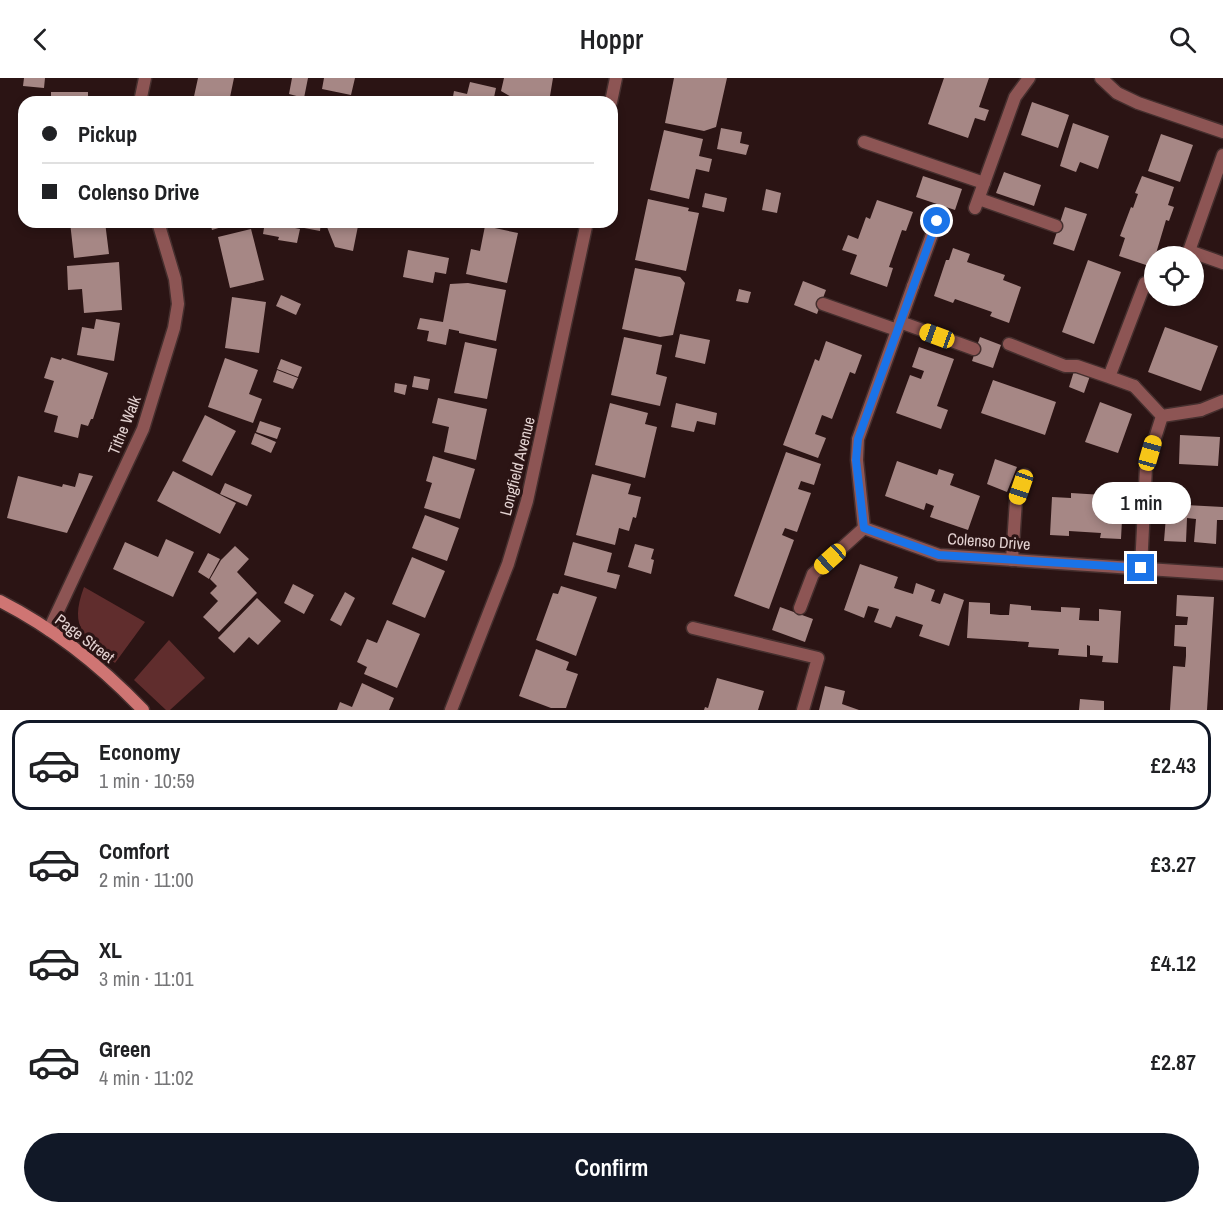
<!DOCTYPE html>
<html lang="en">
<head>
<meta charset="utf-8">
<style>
  body { margin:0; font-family:"Archivo Narrow",sans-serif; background:#f2f2f2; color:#202124; height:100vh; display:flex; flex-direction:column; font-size:22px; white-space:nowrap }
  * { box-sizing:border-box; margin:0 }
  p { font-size:20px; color:#757577 }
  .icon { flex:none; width:33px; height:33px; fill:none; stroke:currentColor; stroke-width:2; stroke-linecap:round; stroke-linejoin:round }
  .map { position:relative; height:632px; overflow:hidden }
  .details { display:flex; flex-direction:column; background:#fff; flex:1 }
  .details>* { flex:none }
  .hud { position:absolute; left:18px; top:18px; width:600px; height:132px; border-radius:18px; box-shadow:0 3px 9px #0003; display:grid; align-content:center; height:132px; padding:0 24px; background:#fff }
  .controls { position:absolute; left:1144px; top:168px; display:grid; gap:12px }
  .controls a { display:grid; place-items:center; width:60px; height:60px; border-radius:50%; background:#fff; box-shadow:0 3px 9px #0003; font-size:30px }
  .end { position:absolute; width:27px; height:27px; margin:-14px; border:8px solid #1a73e8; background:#fff; box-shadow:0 0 0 3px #fff }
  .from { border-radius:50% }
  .bubble { position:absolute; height:42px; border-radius:21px; background:#fff; box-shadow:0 3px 9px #0003; font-size:20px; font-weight:600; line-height:42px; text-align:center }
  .car { position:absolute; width:18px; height:36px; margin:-18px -9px; border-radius:8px; box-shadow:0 0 4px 2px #0007; background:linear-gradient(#f5c518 24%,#345 0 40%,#f5c518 0 76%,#345 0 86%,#f5c518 0) }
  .hud b { display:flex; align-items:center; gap:21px; height:57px; font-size:22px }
  .hud b+b { border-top:2px solid #e0e0e0 }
  .hud i { width:15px; height:15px; background:#202124 }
  ul { padding:10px 0 0; list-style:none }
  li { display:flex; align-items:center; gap:18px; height:90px; margin:0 12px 9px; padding:0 12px; border:3px solid transparent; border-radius:18px }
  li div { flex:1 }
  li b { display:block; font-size:22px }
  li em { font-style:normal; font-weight:600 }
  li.on { border-color:#111827 }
  li>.icon { width:54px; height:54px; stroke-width:1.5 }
  .cta { display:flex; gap:12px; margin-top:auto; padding:12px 24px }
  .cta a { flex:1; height:69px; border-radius:36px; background:#111827; color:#fff; font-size:24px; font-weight:600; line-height:69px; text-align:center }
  header { display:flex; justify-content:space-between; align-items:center; height:78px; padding:0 24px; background:#fff; font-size:27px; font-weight:600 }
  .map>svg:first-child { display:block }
  .green { fill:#602d2d }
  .building { fill:#a68785 }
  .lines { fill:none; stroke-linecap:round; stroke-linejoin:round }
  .lane-casing { stroke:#452f2e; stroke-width:15 }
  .street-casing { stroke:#452f2e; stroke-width:15 }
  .secondary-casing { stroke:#452f2e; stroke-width:15 }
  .lane { stroke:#8d5554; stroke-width:12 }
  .street { stroke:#8d5554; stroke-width:12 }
  .secondary { stroke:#cf7573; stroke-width:12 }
  .route { stroke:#1a73e8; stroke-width:8 }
  .labels { text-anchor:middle; stroke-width:6; stroke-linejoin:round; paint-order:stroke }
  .street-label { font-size:16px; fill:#e3d2d1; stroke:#2b1414 }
</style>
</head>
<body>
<header><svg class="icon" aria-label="back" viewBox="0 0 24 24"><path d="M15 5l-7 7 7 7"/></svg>Hoppr<svg class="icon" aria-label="search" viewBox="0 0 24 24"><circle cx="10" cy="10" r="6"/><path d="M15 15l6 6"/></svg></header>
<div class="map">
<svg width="1223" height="632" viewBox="0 0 1223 632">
  <rect width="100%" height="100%" fill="#2b1414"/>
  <path class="green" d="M84,509L145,544L115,585C86,559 68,552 84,509Z
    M169,562L205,600L170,632H166L134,602Z"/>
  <path class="building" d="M24,0H45L44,10L23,8Z
    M198,0H234L229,24L193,23Z
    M292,0H308L304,20L289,16Z
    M324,0H355L351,17L322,11Z
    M504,0H553L549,24H531L513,20L501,13Z
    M674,0H727L716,49L704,53L665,45Z
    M944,0H989L979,29L989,32L985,43L975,40L968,60L928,46Z
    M470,4L496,10L493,24H452L454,13L467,16Z
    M51,14H88V24H51Z
    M1032,24L1069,37L1058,70L1021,57Z
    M1073,45L1109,58L1098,91L1080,84L1076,94L1060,88Z
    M721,50L742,54L740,65L749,67L746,77L717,71Z
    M664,52L703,61L699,78L712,81L709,94L696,91L689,121L650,112Z
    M1161,56L1193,67L1180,104L1148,93Z
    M1004,94L1041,107L1034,128L996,115Z
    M923,98L962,111L955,132L916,119Z
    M1142,98L1174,109L1168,127L1174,129L1169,143L1166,142L1152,189L1119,178L1125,160L1120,158L1131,129L1133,130L1138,116L1135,115Z
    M766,111L781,115L777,135L762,132Z
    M705,115L727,120L724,134L702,129Z
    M648,121L689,130L688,133L699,135L686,193L635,182Z
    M877,122L913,134L906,153L902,152L889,189L893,190L887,209L850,196L857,177L842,172L848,157L858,161L866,139L870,141Z
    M1065,129L1087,136L1074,173L1053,166Z
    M70,144H105L109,176L74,180Z
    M210,144H235V145L212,152Z
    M265,144L300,151L297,165L278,162L279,159L263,156Z
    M300,144H321L320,153L299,149Z
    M325,144H338L358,148L353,173L335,169Z
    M441,144H469L468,150Z
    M485,148L518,155L507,205L466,196L471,171L480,173Z
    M251,151L264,202L230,210L218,159Z
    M953,170L970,176L967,184L1005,197L1003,202L1021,209L1009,245L990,238L992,234L955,221L953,225L934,218L946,182H949Z
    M408,172L449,180L446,196L435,194L433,205L403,199Z
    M1088,182L1121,194L1094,266L1062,254Z
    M119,184L122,232L84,235L82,211L68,212L67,188Z
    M635,190L680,199L685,205L673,257L660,259L622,251Z
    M803,203L826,212L817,236L794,227Z
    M468,205L506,212L496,263L459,255V253L449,251L446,267L427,263L429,253L417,251L420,240L443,244L450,206Z
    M739,211L751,214L748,225L736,223Z
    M281,217L301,226L296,237L276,228Z
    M232,219L266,224L259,275L225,270Z
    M96,241L120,245L114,283L77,277L82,249L94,251Z
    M1165,249L1218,268L1201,313L1148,294Z
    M680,256L710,262L705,286L675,279Z
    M624,259L662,267L656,296L667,299L660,328L611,317Z
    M980,259L1001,267L993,290L972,283Z
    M826,263L862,277L855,296L850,294L832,341L822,337L815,356L826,360L818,380L783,367L815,281L819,283Z
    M465,264L497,271L487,321L454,315Z
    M919,269L954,281L937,328L948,332L941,351L896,335L910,297L921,301L924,293L912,289Z
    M51,279L61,282L62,280L108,295L93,341H91L88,348L81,346L78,360L54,354L58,338L44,334L54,303L44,300Z
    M225,280L258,292L249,316L262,321L253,345L208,329Z
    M281,281L302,289L298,299L277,291Z
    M277,292L298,300L293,311L273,304Z
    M1074,293L1090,298L1084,315L1069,309Z
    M414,298L430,301L428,312L412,309Z
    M993,302L1056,324L1045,357L981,335Z
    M395,305L407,307L405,317L394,314Z
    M438,320L487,331L476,382L444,374L449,349L432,345Z
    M1100,324L1132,336L1118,375L1085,364Z
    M610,325L648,335L645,346L657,349L645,400L595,387Z
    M676,325L717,335L715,347L697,343L694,354L671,349Z
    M205,337L236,353L212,398L182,383Z
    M260,343L281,350L277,361L256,354Z
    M255,355L276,364L271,375L251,366Z
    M1180,357L1220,359L1218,388L1179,386Z
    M786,374L821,386L814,407L801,403L798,411L811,415L797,454L785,450L782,457L794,462L769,531L734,518Z
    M433,378L475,391L460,441L424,430L432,405L426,403Z
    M995,381L1017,389L1007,414L987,406Z
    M897,383L937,397L939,391L954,396L950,407L980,418L968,452L930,439L934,428L926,425L924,432L885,418Z
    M173,393L236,425L220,456L157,423Z
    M79,395L93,398L67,455L7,440L18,398L62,409L63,406L75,409Z
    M592,396L631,406L628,416L641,419L636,440L633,439L629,453L619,450L615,467L576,457Z
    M225,405L252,417L247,428L220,416Z
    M1071,415L1103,417V422L1123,423L1121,461L1100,460L1101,455L1069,453V458L1050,457L1052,419L1071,420Z
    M1167,426L1223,429V442H1217L1216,466L1194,464L1196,441L1187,440L1186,464L1164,463Z
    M425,437L459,450L447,483L412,470Z
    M166,461L194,474L173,519L113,491L125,464L158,479Z
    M573,464L612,475L607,494L620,497L616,511L564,497Z
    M635,466L654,471L651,481L654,482L651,496L628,489Z
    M235,468L249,481L237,494L257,515L219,554L203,539L218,523L210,515L217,508L210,501L221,482Z
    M208,475L220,481L209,501L198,494Z
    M412,479L445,493L425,540L392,526Z
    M860,486L898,499L894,510L913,516L916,505L935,512L931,523L940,526L944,515L964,522L949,568L919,558L923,547L896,538L891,550L874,544L879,531L868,528L864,540L844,532Z
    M293,506L314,517L304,536L284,525Z
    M561,508L597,519L576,578L536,562L553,515L558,516Z
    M345,514L355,520L341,548L330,542Z
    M1177,517L1214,519L1207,632H1170L1173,588L1185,589L1186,578V569L1174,568L1175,547H1187L1188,539L1176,538Z
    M257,520L281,543L258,567L249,559L234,575L218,560Z
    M969,524L990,525V536L1000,537H1009L1010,526L1031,528V532L1061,534V529L1080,530L1079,542L1099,543V531L1121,533L1118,585L1102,584L1103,578L1090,577V568L1087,567V579L1058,577L1059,571L1028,569L1029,564L967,560Z
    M780,529L813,541L805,564L772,552Z
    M387,542L420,556L397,610L364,596L367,589L357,584L367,561L377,565Z
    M536,571L569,584L566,592L578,596L566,630H551L519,618Z
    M717,600L764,613L758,632H704L705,629L708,630Z
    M362,605L394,620L389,632H337L340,624L352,629Z
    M825,608L845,613L842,626L859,632H819Z
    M1080,621L1104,623V632H1079Z"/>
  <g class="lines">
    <defs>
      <path id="lane" d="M864,64L984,105
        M979,121L1056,148
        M1189,173L1223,185
        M913,208L937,143
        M823,226L897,252
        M900,244L974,271
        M1009,266L1065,288H1077L1109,299L1145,205
        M1109,299L1134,308
        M1201,332L1223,323
        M1012,482L1016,422L1025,397
        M800,530L813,496L864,450
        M693,550L818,580L803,632"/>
      <path id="street" d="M1101,0L1117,15L1138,25L1223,54
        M140,24L145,0
        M611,24L616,0
        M975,130L1015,19L1029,0
        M1189,173L1223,77
        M913,208L858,361L857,382L864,450L939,477L1223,496
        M1134,308L1162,338L1201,332
        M1141,490L1146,389L1162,338
        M49,552L143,351L174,250L178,226L175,201L158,144
        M451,632L508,486L527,423L587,144"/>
      <path id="secondary" d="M0,523C53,550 102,589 143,632"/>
    </defs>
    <use href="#lane" class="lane-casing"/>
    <use href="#street" class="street-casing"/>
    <use href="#secondary" class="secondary-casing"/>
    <use href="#lane" class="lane"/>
    <use href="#street" class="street"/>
    <use href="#secondary" class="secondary"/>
  </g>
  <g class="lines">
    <path class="route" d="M937,143L858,361L856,382L864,450L939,477L1141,490"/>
  </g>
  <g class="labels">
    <g class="street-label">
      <text transform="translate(124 347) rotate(-68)" y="6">Tithe Walk</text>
      <text transform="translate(517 388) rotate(-76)" y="6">Longfield Avenue</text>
      <text transform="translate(989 463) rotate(4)" y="6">Colenso Drive</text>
      <text transform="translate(85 560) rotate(37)" y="6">Page Street</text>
    </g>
  </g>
</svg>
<div class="controls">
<a><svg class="icon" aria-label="locate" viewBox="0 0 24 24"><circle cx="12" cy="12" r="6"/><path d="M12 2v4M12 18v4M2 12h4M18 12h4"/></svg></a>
</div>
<i class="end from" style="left:937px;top:143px"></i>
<i class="end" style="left:1141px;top:490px"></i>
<div class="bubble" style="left:1092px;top:404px;width:99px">1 min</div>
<i class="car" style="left:937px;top:258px;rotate:290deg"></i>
<i class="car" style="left:1150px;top:375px;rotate:16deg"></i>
<i class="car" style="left:1021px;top:409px;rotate:199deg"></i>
<i class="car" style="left:830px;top:481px;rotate:228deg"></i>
<div class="hud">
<b><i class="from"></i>Pickup</b>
<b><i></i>Colenso Drive</b>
</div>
</div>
<section class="details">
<ul>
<li class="on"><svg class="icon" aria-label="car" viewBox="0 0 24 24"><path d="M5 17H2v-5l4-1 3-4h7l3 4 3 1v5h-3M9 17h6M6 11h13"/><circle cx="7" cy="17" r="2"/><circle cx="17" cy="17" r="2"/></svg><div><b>Economy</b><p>1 min · 10:59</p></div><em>£2.43</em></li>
<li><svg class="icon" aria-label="car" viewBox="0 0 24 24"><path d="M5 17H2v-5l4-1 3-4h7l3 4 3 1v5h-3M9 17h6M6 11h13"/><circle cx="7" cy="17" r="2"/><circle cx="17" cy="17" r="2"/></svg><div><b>Comfort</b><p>2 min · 11:00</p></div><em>£3.27</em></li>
<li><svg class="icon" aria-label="car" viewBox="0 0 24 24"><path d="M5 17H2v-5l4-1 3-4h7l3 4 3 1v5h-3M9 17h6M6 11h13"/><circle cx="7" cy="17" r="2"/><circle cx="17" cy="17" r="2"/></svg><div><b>XL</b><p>3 min · 11:01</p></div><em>£4.12</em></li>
<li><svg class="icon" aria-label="car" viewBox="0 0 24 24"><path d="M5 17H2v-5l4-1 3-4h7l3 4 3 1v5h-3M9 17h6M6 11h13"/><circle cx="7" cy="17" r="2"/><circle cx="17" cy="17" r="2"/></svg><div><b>Green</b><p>4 min · 11:02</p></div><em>£2.87</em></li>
</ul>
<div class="cta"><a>Confirm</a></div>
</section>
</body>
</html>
